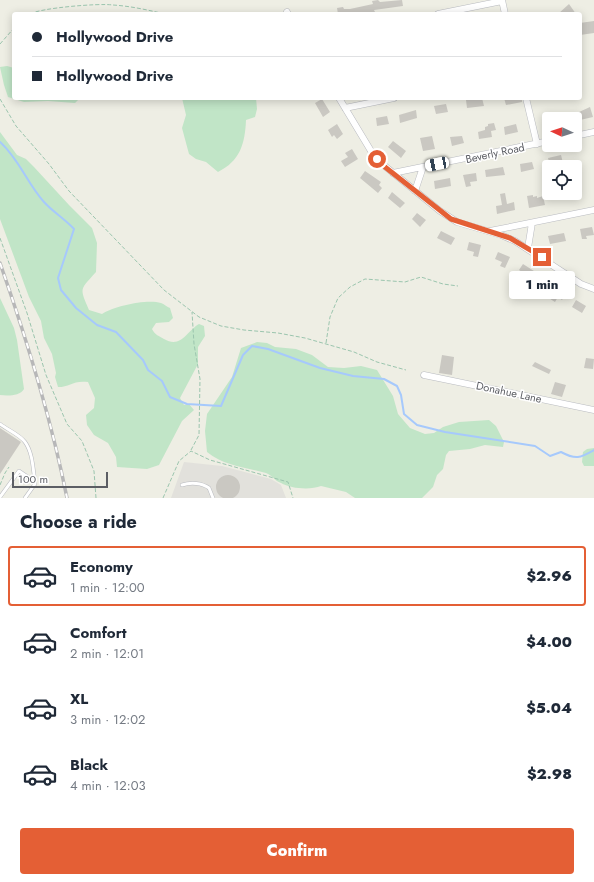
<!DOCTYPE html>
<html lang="en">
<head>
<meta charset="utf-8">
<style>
  body { margin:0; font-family:Jost,sans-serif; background:#f6f6f7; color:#1f2937; height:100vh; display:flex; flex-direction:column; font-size:15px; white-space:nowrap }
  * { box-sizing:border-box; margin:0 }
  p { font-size:13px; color:#747a83 }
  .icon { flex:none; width:22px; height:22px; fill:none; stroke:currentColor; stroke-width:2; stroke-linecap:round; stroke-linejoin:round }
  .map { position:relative; height:498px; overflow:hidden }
  .details { display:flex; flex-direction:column; background:#fff; flex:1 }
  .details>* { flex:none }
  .guide { position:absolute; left:12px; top:12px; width:570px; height:88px; border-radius:4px; box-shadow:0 2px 10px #0003; display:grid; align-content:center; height:88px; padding:0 20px; background:#fff }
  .needle { width:26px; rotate:274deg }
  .tools { position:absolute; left:542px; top:112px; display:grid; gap:8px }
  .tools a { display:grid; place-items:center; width:40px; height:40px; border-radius:4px; background:#fff; box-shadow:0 2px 10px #0003; font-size:20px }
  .scale { position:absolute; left:12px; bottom:10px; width:96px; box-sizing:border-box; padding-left:4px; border:2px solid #5c5e64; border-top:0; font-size:11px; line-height:14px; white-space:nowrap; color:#5c5e64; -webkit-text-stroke:3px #fff; paint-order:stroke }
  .end { position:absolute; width:18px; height:18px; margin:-9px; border:5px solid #e45f35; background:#fff; box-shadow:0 0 0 2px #fff }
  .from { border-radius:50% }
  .bubble { position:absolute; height:28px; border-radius:4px; background:#fff; box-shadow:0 2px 10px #0003; font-size:13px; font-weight:800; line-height:28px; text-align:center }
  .car { position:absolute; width:12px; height:24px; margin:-12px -6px; border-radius:5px; box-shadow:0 0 3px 1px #0007; background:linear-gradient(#fff 24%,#345 0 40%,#fff 0 76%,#345 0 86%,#fff 0) }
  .guide b { display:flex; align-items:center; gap:14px; height:38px; font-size:15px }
  .guide b+b { border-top:1px solid #e0e1e3 }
  .guide i { width:10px; height:10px; background:#1f2937 }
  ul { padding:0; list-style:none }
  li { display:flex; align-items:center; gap:12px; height:60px; margin:0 8px 6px; padding:0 12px; border:2px solid transparent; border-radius:4px }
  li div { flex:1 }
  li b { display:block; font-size:15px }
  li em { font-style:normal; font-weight:800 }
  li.selected { border-color:#e45f35 }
  li>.icon { width:36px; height:36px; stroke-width:1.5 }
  h2 { padding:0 20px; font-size:18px; line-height:48px }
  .action { display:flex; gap:8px; margin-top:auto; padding:8px 20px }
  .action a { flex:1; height:46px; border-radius:4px; background:#e45f35; color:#fff; font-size:16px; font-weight:800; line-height:46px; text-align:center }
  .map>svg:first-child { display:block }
  .industrial { fill:#e2e1dc }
  .green { fill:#c1e5c7 }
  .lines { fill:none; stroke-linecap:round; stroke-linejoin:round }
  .stream { stroke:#a6c9fc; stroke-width:2 }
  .building { fill:#cac8c2 }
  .service-casing { stroke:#b9bbc0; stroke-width:4 }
  .minor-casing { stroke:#b9bbc0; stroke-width:7 }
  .path { stroke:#9bc5ae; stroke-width:1; stroke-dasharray:4 2; stroke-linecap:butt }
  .service { stroke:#fff; stroke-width:3 }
  .minor { stroke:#fff; stroke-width:6 }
  .rail-casing { stroke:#b7b7b8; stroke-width:3.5 }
  .rail { stroke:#fff; stroke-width:2; stroke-dasharray:6; stroke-linecap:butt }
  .route { stroke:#e45f35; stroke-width:5 }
  .labels { text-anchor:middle; stroke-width:3; stroke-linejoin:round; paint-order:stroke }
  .street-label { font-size:11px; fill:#5c5e64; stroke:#fff }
</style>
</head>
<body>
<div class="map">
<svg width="594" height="498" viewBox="0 0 594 498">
  <rect width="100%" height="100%" fill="#eeeee4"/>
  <path class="industrial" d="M184,462L222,466L271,479L281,485L286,498H171Z"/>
  <path class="green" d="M7,66L14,68V98H80L75,103L48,101L24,102L8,97L4,85L0,67Z
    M182,98H256L257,109L255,117L246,120C245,144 240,161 218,172L206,162L196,159L189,154L182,128L186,115Z
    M0,132L17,155L26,159L34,167L69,205L92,228L97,243L96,272C80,290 79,287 89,310L102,314C115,306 146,299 161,303C164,304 167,307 170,308L173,318L169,322L156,323L152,329C155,335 159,336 164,339C181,349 187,331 199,324L204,326L205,336L198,347V364L180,398L184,405L189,404L194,410L182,421L159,465L147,469L117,467L116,457L108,443L94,435L87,425L86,415L94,408L95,398L88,382C73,380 70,387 58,387L55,377L56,373L52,354L44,338L41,321L29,297L0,219Z
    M0,298L14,328L17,340L24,389C20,396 8,396 0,395Z
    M257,342L267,343L275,347L296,349L312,355L328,367L344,368L361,366L377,370L393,396L398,414L410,428L425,434L434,433L443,427L459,422L489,420L496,426L504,442L503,447L485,445L470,449L449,451L446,455L443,469L437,475L433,487L422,498H355L346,492L321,486C311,490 291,489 281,483C275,481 272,475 266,473C245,467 224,466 207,452L205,431L207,414L232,377L241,348Z
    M594,448V466H584L582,462L583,452L587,449Z"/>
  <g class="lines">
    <path class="stream" d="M0,142C19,159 27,183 44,202C53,212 65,219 74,229L58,278L61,290L76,308L97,325L116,332L143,360L148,370L162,381L170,397L187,404L221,406L243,355L252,346L268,349L320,368L353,376L384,379L397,386L401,395L404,414L417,425L445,432L535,446L550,456L561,452C576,460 580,458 594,450"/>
  </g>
  <path class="building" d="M378,0L380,2L402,0L403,6L374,10L375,12L364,14H338L337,8L343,7L344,9H350L373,4L372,1Z
    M569,4L576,14H558Z
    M594,21V33L580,35V23Z
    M474,98H482L484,106L467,108L466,100Z
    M504,98H522V102L506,105Z
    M322,99L330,112L323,117L315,103Z
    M446,104L448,112L436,114L434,106Z
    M590,107L593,117L580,120L579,112Z
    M416,110L417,118L400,123L399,115Z
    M387,116L389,124L377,126L376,118Z
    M494,123L496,130L491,131L492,137L479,139L478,132L485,130V127L488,126V124Z
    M337,124L343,134L337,139L334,135L332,137L328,130Z
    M516,124L518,132L505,135L504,127Z
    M432,136L435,149L423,151L420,138Z
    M462,136L464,143L452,146L450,137Z
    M393,141L406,151L401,158L388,147Z
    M352,149L358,159L345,167L341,161L348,157L345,153Z
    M561,155L563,163L550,165L548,158Z
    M532,162L534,169L521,172L520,164Z
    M503,167L505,175L486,177L485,170Z
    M365,171L381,182L379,185L382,188L378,193L360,178Z
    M476,173L477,181L470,182L471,186L466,187L463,175Z
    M450,178L451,186L435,189L434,181Z
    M392,192L405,203L400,208L388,198Z
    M505,193L507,204L514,202L515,210L497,214L496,206L502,205L500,194Z
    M533,195V197L537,196V198L543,196L545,205L529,208L527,196Z
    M417,213L426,220L420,227L412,219Z
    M592,227L594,235L586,236L587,239H582L580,229Z
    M441,231L455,238L451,245L437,238Z
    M564,233L566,241L550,244L548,236Z
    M469,242L481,245L478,257L473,256L474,252L467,250Z
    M498,252L510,257L505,268L500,266L502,262L495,259Z
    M523,264L537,273L533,279L519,270Z
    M550,282L566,293L562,300L558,297L555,302L547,297L551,292L546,288Z
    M576,300L586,306L582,313L572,307Z
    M442,355L454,357L452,375L439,373Z
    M586,358L594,359L593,369L584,368Z
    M535,362L551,370L549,374L532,366Z
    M555,382L566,385L562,397L551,394Z
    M0,428L21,442L0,474Z
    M216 487a12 12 0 1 1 24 0a12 12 0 1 1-24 0Z"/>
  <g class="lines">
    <defs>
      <path id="service" d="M0,424C8,430 20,435 25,442C33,453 33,470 35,482
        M182,485C191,482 202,483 209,488L213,498
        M0,497L19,471L35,482V484L25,498"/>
      <path id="minor" d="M502,0L505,14
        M287,12L288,14
        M438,14L502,1
        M339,98L371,151L381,163L440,211L457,222L501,235L515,241L581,284L594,289
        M526,98L537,144
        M345,108L394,98
        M575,136L594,132
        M393,173L549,141
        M415,191L423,167
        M490,231L594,210
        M528,248L532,223
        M424,375L594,410"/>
    </defs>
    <use href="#service" class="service-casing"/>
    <use href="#minor" class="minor-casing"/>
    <path class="path" d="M30,14C40,8 99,3 113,5C130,6 148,10 165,14
      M0,44L14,28
      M0,99L16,126L49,164L69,191L164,290L199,317L221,326L244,330L278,333L305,338L354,352L377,362L406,370
      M0,238L27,313L46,375L67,424L82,441L94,471L96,498
      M326,343L330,317L338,298L350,287L365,279L405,282L421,277L443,284L458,286
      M191,450L199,435L200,379L194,344L192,312
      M0,485L5,473L9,467
      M163,498L179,461L191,451L210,460L288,482L293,498"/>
    <use href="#service" class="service"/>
    <use href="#minor" class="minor"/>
    <defs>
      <path id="rail" d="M0,263C27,340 51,418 67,498"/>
    </defs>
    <use href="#rail" class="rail-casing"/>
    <use href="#rail" class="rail"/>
  </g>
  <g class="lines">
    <path class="route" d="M377,159L385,167L451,219L510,238L542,257"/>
  </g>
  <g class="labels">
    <g class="street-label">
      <text transform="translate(495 153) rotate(-12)" y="4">Beverly Road</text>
      <text transform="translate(509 392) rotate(12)" y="4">Donahue Lane</text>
    </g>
  </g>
</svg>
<div class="tools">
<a><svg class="needle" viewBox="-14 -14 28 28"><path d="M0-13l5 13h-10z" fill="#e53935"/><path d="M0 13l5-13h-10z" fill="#747a83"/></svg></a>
<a><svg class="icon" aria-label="locate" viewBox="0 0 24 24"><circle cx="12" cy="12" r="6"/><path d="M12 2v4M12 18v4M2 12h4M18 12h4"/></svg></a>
</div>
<div class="scale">100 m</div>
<i class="end from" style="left:377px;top:159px"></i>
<i class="end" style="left:542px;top:257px"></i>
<div class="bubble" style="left:509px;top:271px;width:66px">1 min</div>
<i class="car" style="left:437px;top:164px;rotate:259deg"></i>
<div class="guide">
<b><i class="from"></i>Hollywood Drive</b>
<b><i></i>Hollywood Drive</b>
</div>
</div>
<section class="details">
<h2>Choose a ride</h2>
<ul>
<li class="selected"><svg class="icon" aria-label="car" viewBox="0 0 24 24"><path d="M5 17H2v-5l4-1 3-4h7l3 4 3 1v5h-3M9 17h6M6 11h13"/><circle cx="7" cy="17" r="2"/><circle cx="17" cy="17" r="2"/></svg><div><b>Economy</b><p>1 min · 12:00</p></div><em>$2.96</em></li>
<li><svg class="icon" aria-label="car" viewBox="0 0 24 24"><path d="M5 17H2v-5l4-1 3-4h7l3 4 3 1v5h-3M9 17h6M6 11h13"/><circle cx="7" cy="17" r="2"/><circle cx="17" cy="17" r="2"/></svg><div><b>Comfort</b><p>2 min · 12:01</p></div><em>$4.00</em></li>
<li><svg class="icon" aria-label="car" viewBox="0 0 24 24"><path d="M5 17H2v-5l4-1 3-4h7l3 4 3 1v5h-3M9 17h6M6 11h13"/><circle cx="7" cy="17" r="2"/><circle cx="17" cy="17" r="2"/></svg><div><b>XL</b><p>3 min · 12:02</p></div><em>$5.04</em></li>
<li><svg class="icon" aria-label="car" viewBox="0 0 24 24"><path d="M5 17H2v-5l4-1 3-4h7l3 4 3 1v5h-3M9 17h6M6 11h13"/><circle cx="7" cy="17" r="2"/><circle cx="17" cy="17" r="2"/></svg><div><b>Black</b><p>4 min · 12:03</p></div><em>$2.98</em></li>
</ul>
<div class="action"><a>Confirm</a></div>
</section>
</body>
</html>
